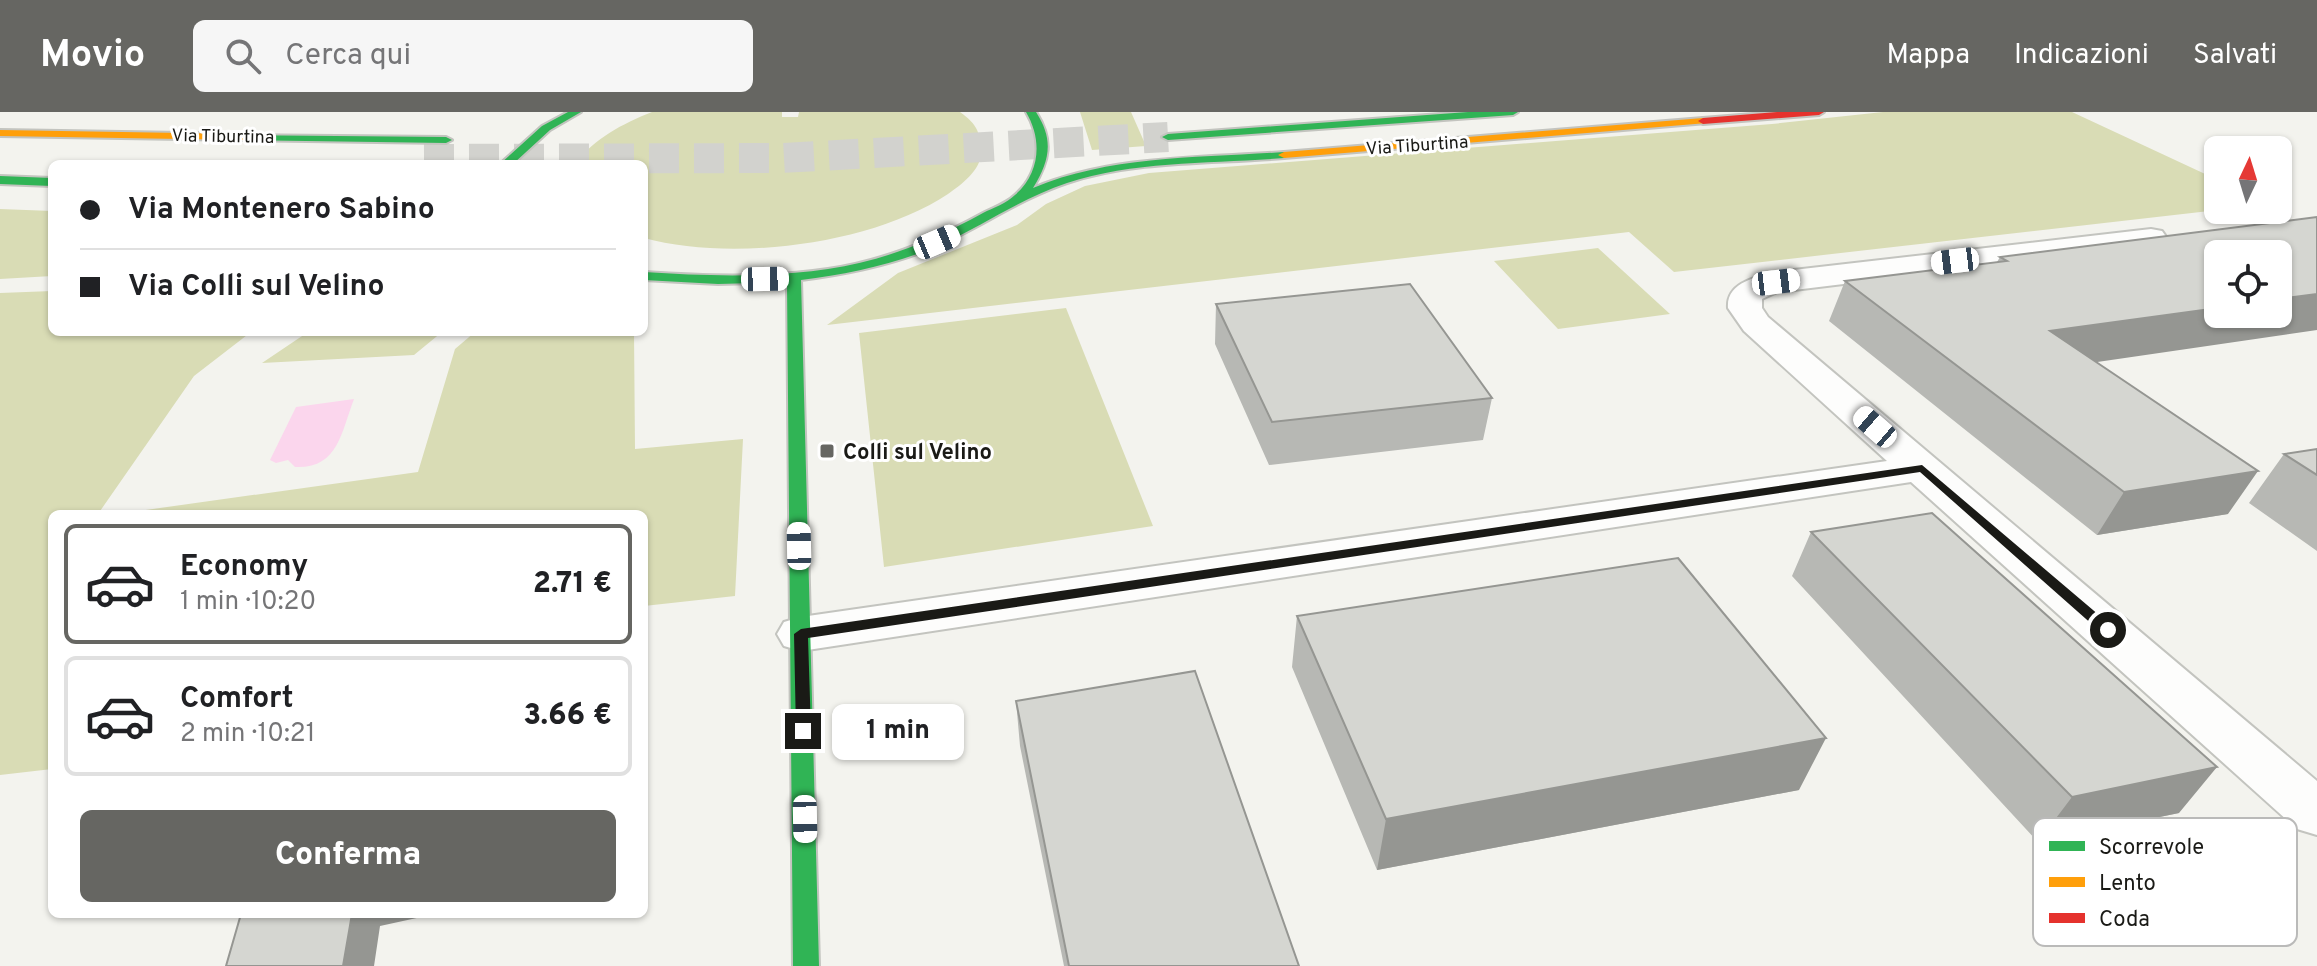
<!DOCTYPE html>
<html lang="it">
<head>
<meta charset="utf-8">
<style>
  body { margin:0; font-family:Overpass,sans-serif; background:#f6f6f6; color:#202124; height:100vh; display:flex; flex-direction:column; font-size:30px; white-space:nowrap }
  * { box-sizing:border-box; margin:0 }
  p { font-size:26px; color:#757577 }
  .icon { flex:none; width:44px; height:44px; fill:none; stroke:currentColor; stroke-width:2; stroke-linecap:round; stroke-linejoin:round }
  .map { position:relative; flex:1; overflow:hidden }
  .side { position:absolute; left:48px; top:398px; width:600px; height:408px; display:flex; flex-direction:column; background:#fff; border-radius:12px; box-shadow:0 2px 6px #0004 }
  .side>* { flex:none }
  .hud { position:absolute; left:48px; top:48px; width:600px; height:176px; border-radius:12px; box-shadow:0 2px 6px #0004; display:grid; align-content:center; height:176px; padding:0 32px; background:#fff }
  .needle { width:52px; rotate:4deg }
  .controls { position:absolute; left:2204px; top:24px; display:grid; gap:16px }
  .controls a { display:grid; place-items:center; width:88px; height:88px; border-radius:12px; background:#fff; box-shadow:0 2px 6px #0004; font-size:40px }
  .end { position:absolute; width:36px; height:36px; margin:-18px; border:10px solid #1a1a16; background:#fff; box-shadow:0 0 0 4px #fff }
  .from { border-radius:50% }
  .bubble { position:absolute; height:56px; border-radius:12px; background:#fff; box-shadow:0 2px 6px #0004; font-size:26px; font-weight:800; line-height:56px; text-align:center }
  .car { position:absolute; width:24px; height:48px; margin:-24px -12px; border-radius:10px; box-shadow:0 0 6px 2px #0007; background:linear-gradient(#fff 24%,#345 0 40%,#fff 0 76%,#345 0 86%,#fff 0) }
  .hud b { display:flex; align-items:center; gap:28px; height:76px; font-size:30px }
  .hud b+b { border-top:2px solid #e0e0e0 }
  .hud i { width:20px; height:20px; background:#202124 }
  ul { padding:14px 0 0; list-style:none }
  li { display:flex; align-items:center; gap:24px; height:120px; margin:0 16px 12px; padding:0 16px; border:4px solid #e0e0e0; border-radius:12px }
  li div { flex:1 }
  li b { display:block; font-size:30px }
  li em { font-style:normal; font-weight:800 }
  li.on { border-color:#666662 }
  li>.icon { width:72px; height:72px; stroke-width:1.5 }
  .action { display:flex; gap:16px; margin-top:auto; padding:16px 32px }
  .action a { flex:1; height:92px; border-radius:12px; background:#666662; color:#fff; font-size:32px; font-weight:800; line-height:92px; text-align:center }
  header { display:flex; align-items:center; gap:48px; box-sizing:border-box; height:112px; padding:0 40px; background:#666662; color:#fff }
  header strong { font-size:38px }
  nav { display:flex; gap:44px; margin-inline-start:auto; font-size:28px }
  .search { width:560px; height:72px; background:#f6f6f6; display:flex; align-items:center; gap:20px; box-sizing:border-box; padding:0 28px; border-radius:12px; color:#757577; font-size:30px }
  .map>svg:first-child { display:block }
  .green { fill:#d9dcb5 }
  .water { fill:#fbd6ed }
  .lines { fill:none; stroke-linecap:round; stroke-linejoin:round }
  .primary-tunnel { stroke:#d2d2ce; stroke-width:30; stroke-dasharray:30 15; stroke-linecap:butt }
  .street-casing { stroke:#c3c4bf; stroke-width:4 }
  .fast-casing { stroke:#c3c4bf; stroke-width:4 }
  .slow-casing { stroke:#c3c4bf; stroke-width:4 }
  .jam-casing { stroke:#c3c4bf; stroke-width:4 }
  .street { fill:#fdfdfc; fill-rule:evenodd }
  .fast { fill:#30b455; fill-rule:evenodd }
  .slow { fill:#ff9f0a; fill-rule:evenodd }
  .jam { fill:#e5322d; fill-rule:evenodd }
  .wall { fill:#b7b8b4 }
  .shaded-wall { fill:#959692 }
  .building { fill:#d5d6d1; stroke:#959692; stroke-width:2 }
  .route { fill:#1a1a16 }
  .poi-dot { fill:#666662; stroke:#fff; stroke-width:3 }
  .labels { text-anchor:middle; stroke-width:6; stroke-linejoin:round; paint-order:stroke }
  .far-street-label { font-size:18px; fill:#1a1a16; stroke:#fff }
  .poi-label { font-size:22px; font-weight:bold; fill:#1a1a16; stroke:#fff; text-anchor:start }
  .key { fill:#fff; stroke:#babab9; stroke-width:2 }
  .key-label { font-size:22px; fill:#1a1a16 }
</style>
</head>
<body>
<header>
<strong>Movio</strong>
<div class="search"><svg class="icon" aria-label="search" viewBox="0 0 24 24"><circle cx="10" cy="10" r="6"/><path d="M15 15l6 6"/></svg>Cerca qui</div>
<nav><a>Mappa</a><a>Indicazioni</a><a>Salvati</a></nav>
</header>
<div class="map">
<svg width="2317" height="854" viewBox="0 0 2317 854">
  <rect width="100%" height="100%" fill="#f3f3ee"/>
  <path class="green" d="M652,0H782V5H798L799,0H960C977,12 981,21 981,41C981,58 961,73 948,82C871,133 732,150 644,126V52H575C595,26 622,12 652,0Z
    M1080,0H1131L1146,34L1092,38Z
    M1883,0H2072L2218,68V98L1674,160L1629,120L827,213L898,161L1017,113L1046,92L1085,74L1149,61L1772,12Z
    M0,97L52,99V164L0,167Z
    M1598,136L1670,202L1558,217L1494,149Z
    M52,179V220H251L194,264L98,402H52V657L0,663V181Z
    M1066,196L1153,414L884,455L859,221Z
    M308,220H442L414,243L262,251Z
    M475,220H634L635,337L743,327L735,484L644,494V402H117L418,360L455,237Z"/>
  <path class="water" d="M354,287C341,321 338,357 295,355L288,348L276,351L270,348L296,295Z"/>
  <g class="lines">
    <path class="primary-tunnel" d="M424,47L782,46L1168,25"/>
    <defs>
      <path id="street" d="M2151,117L2162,119L2167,126L2162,133L1777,180L1762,187V196L1768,205L2317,669V723L2297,717L1911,370L801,539L784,534L777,522L784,510L801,505L1887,349L1744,219L1728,196C1726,170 1757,165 1776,160Z"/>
      <path id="fast" d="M568,0H581L550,18L513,52H500L542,14Z
        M1026,0H1036C1054,28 1050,48 1033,76C1112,43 1200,46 1284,40L1290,43L1284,46C1213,52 1136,48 1067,71C1022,86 984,113 942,132C897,152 849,162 801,168L819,854H793L787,170L718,172L644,168V160C705,164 767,166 828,157C884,149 934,128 983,101C993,96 1007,91 1015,83C1041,60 1042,27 1026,0Z
        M1468,0H1518L1513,3L1168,28L1162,25L1168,22Z
        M239,23L446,25L452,28L446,31L243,28L239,27Z
        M0,64L52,66V74L0,72Z"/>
      <path id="slow" d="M1703,6L1708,9L1707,11L1284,46L1278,43L1284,40Z
        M0,18L243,22L249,25L243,28L0,24Z"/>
      <path id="jam" d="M1777,0H1824L1819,3L1703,12L1698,9L1703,6Z"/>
    </defs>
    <use href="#street" class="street-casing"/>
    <use href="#fast" class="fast-casing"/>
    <use href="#slow" class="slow-casing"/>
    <use href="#jam" class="jam-casing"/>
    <use href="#street" class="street"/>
    <use href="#fast" class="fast"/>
    <use href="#slow" class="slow"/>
    <use href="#jam" class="jam"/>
  </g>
  <path class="wall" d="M2317,105L2096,250L2228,402L2097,423L1829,209L1845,169L1997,150L2000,145Z
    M1216,192L1492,286L1483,328L1269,353L1215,232Z
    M2317,337V439L2249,391L2284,342Z
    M1811,420L2179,701L2038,730L1792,464Z
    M1297,504L1799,678L1377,758L1292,555Z
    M1016,589L1299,854H1064L1020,634Z"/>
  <path class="shaded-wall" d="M2317,182V218L2029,260L2050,219L2218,196V202H2278V187Z
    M2258,359L2228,402L2097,423L2124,380Z
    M1826,626L1799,678L1377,758L1386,707Z
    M2217,655L2179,701L2038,730L2072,685Z
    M352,802H435L380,814L374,854H343Z"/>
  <path class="building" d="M2317,105V182L2278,187V142H2218V196L2050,219L2258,359L2124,380L1845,169L2007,149L2000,145Z
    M1410,172L1492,286L1272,310L1216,192Z
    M2317,337V363L2284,342Z
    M1932,401L2217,655L2072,685L1811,420Z
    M1678,446L1826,626L1386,707L1297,504Z
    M1195,559L1299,854H1069L1016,589Z
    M241,802H352L343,854H226Z"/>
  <path class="route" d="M1922,353L2113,515V522H2103L1920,360L808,526L811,619L803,625L796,619L794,522L801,517Z"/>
  <rect class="poi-dot" x="819" y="331" width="16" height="16" rx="4"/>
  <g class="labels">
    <g class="far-street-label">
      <text transform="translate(223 24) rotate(1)" y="6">Via Tiburtina</text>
      <text transform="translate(1417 33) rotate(-4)" y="6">Via Tiburtina</text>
    </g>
    <g class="poi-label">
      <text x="843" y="347">Colli sul Velino</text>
    </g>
  </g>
  <rect x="2033" y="706" width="264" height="128" rx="12" class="key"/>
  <rect x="2049" y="729" width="36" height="10" fill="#30b455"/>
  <rect x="2049" y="765" width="36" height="10" fill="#ff9f0a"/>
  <rect x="2049" y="801" width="36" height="10" fill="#e5322d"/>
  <g class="key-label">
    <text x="2099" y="742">Scorrevole</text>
    <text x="2099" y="778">Lento</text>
    <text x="2099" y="814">Coda</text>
  </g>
</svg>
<div class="controls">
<a><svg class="needle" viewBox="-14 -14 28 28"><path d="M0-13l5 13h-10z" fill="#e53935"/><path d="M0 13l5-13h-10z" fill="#757577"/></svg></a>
<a><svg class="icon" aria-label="locate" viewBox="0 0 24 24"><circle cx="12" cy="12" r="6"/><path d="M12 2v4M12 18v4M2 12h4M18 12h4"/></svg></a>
</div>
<i class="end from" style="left:2108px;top:518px"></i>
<i class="end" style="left:803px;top:619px"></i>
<div class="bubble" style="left:832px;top:592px;width:132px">1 min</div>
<i class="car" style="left:937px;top:130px;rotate:67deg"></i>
<i class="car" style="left:1955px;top:149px;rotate:263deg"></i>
<i class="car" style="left:765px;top:167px;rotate:89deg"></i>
<i class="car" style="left:1776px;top:170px;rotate:83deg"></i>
<i class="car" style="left:1875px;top:315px;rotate:311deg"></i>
<i class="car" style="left:799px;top:434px;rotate:359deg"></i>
<i class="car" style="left:805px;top:707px;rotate:179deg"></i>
<div class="hud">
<b><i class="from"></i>Via Montenero Sabino</b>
<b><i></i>Via Colli sul Velino</b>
</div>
<section class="side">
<ul>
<li class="on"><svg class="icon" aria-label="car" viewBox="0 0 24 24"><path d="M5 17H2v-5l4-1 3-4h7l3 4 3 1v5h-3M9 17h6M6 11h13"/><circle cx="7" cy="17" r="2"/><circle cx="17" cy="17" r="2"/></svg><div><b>Economy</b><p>1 min · 10:20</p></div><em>2.71 €</em></li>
<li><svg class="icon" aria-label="car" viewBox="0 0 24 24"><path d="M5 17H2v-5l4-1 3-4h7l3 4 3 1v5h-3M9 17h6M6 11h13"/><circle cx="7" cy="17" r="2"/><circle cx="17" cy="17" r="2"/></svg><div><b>Comfort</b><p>2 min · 10:21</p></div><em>3.66 €</em></li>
</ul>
<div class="action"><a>Conferma</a></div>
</section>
</div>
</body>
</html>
